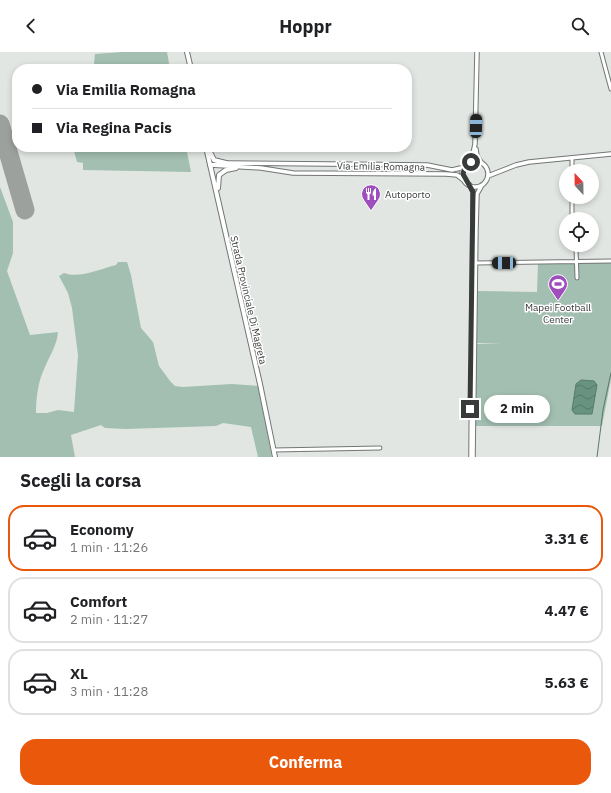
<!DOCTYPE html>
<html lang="it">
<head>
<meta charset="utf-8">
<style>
  body { margin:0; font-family:"IBM Plex Sans",sans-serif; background:#f2f2f2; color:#202124; height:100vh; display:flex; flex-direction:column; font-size:15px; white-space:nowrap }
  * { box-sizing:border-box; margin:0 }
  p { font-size:13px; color:#757577 }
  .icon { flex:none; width:22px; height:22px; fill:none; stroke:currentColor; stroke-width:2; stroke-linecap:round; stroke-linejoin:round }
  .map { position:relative; height:405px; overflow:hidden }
  .sheet { display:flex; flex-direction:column; background:#fff; flex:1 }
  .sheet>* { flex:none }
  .hud { position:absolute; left:12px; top:12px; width:400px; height:88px; border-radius:16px; box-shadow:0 2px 6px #0003; display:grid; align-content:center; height:88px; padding:0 20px; background:#fff }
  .needle { width:26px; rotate:338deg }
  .tools { position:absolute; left:559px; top:112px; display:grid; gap:8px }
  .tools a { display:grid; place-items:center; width:40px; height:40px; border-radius:50%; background:#fff; box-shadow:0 2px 6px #0003; font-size:20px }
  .end { position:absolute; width:18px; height:18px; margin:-9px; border:5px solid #393b3a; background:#fff; box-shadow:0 0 0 2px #fff }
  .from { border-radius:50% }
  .bubble { position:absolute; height:28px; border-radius:14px; background:#fff; box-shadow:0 2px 6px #0003; font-size:13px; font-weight:800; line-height:28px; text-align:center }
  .car { position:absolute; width:12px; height:24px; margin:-12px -6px; border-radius:5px; box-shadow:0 0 3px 1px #0007; background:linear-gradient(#222 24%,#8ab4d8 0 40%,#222 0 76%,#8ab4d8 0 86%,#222 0) }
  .hud b { display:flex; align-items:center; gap:14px; height:38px; font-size:15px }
  .hud b+b { border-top:1px solid #e0e0e0 }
  .hud i { width:10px; height:10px; background:#202124 }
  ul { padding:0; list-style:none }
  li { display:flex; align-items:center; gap:12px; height:66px; margin:0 8px 6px; padding:0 12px; border:2px solid #e0e0e0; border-radius:16px }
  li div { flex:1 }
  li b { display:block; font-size:15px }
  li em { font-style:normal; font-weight:800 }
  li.current { border-color:#ea580c }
  li>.icon { width:36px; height:36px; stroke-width:1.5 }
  h2 { padding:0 20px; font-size:18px; line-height:48px }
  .button { display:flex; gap:8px; margin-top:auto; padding:8px 20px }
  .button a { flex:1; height:46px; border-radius:16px; background:#ea580c; color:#fff; font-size:16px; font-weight:800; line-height:46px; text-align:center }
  header { display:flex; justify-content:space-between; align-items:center; height:52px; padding:0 20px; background:#fff; font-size:18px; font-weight:800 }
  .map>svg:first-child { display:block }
  .green { fill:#a2bfb1 }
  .water { fill:url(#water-waves); stroke:#59796b }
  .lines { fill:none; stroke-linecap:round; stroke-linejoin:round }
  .stream { stroke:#59796b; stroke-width:1 }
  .taxiway { stroke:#9da19e; stroke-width:8 }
  .runway { stroke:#9da19e; stroke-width:19 }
  .minor-casing { stroke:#727674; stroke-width:5 }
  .tertiary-casing { stroke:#727674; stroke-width:5.5 }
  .secondary-casing { stroke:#727674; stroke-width:6 }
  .minor { stroke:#fff; stroke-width:3 }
  .tertiary { stroke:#fff; stroke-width:3.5 }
  .secondary { stroke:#fff; stroke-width:4 }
  .route { stroke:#393b3a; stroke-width:5 }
  .labels { text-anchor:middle; stroke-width:3; stroke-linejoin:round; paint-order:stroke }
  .street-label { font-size:10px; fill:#393b3a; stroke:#fff }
  .poi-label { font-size:10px; fill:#393b3a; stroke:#fff; text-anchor:start }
</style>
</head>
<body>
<header><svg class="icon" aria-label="back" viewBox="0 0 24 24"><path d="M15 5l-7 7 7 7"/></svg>Hoppr<svg class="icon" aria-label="search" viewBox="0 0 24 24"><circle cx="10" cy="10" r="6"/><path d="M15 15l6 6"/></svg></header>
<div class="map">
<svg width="611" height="405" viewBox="0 0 611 405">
  <defs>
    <pattern id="water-waves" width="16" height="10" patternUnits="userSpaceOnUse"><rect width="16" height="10" fill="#679380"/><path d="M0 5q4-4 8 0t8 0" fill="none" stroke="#56796a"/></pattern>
  </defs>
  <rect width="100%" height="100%" fill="#e1e6e3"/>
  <path class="green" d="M123,0H167L170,17H96L94,11L95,2Z
    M73,95H186L191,120L83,118V111L77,110Z
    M0,135L13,170V201L7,219L30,283L58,280C57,293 50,303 45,315C38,329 36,346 36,361H47L58,358L74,360L78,303L72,256L68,241L59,224L64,221C79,227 100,217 116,213L118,210H127L131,223L141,276L153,290L159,314L170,329L175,334L183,335L232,332L258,334L272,405H258L251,375L223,371L216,374L125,377L105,376L101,373L71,383L75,405H0Z
    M611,208V291H509H611V327L602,374H476L473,368V300L477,292L502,291H477V239L537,240L538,209Z"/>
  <path class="water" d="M581,328L594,329L597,333L592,362H575L572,358L576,332Z"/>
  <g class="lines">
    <path class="stream" d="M597,405L603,358L611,321"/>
    <path class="taxiway" d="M5,89L17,86"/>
    <path class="runway" d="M0,72L25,158"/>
    <defs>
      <path id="minor" d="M601,0L611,37
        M572,119V106
        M572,167V145
        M572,193L576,196L577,226
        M476,211L611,209
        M274,398L380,396"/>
      <path id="tertiary" d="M476,97L477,104L481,110
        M462 122a13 13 0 1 1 26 0a13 13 0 1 1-26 0Z
        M467,112L472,106L475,92L477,0
        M210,113L261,116L293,121L446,122L457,123L466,130
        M211,113L226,111L427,113L452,118L465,115
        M488,124L516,113L529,110L611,102
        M470,133L473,140L471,405
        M473,405L476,176L477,142L482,133"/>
      <path id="secondary" d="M187,0L191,17
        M206,95L260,332L275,405
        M210,100L214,108L226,111
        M218,136L219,123L226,118L236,116"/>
    </defs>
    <use href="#minor" class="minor-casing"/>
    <use href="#tertiary" class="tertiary-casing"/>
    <use href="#secondary" class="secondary-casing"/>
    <use href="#minor" class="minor"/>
    <use href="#tertiary" class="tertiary"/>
    <use href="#secondary" class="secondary"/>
  </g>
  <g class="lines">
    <path class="route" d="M470,357L473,140L463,122L465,114L471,110"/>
  </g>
  <defs>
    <symbol id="restaurant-pin" viewBox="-11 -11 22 30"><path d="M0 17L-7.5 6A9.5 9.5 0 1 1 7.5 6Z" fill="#9f4ebd" stroke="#fff"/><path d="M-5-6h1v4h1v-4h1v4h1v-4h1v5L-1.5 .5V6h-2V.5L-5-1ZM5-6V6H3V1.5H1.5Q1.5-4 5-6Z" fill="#fff"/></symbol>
    <symbol id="stadium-pin" viewBox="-11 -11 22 30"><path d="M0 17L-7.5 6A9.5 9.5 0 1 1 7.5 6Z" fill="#9f4ebd" stroke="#fff"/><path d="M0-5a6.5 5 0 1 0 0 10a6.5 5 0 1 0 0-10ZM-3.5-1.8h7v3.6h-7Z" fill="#fff"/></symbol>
  </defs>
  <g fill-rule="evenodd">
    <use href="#restaurant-pin" x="360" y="131" width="22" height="30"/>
    <use href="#stadium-pin" x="547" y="221" width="22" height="30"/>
  </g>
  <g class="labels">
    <g class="street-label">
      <text transform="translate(381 114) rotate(1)" y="4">Via Emilia Romagna</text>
      <text transform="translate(249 248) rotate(77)" y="4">Strada Provinciale Di Magreta</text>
    </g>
    <g class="poi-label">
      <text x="385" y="146">Autoporto</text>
      <text x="558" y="259" text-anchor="middle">Mapei Football<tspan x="558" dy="12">Center</tspan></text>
    </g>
  </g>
</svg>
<div class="tools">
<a><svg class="needle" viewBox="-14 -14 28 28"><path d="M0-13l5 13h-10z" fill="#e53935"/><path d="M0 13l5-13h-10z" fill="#757577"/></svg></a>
<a><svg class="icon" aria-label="locate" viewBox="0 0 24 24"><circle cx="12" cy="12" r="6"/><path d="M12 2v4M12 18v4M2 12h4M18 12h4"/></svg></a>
</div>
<i class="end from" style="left:471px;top:110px"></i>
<i class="end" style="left:470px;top:357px"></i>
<div class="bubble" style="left:484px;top:343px;width:66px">2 min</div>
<i class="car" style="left:476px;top:74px;rotate:1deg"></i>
<i class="car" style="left:504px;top:211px;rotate:269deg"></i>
<div class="hud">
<b><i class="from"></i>Via Emilia Romagna</b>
<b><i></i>Via Regina Pacis</b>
</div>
</div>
<section class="sheet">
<h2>Scegli la corsa</h2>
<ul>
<li class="current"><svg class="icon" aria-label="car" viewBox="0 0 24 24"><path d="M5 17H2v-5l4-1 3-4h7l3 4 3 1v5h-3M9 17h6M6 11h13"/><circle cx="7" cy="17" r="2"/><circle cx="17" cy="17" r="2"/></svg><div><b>Economy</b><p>1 min · 11:26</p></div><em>3.31 €</em></li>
<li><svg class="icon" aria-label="car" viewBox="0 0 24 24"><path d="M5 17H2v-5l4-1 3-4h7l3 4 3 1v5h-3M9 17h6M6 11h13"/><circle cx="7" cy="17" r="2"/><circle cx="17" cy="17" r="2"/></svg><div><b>Comfort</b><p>2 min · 11:27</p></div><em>4.47 €</em></li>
<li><svg class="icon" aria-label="car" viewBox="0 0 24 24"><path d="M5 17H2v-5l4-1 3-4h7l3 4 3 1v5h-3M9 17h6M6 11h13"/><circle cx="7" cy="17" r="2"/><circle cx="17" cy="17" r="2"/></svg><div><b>XL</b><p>3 min · 11:28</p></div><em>5.63 €</em></li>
</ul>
<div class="button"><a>Conferma</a></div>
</section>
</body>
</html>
